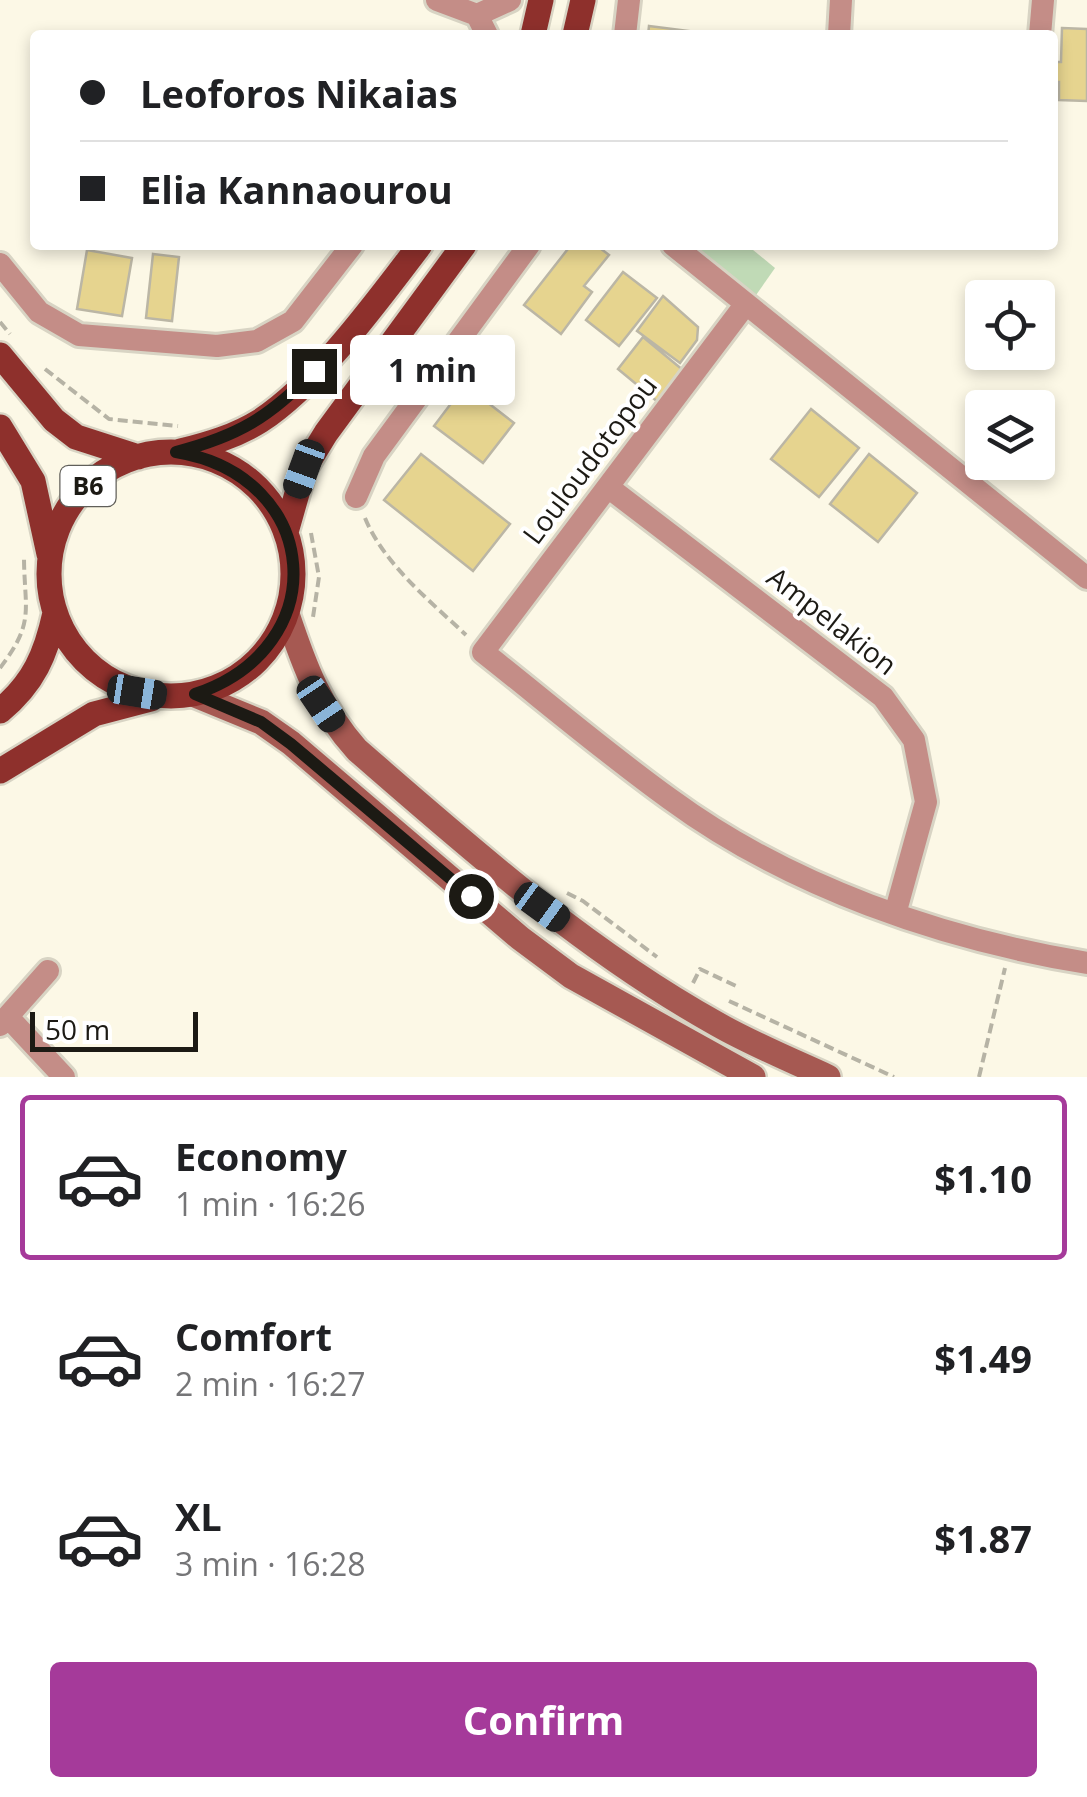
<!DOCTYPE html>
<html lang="en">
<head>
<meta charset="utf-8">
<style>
  body { margin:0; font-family:"Open Sans",sans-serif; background:#f6f6f6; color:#202124; height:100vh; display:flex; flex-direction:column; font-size:38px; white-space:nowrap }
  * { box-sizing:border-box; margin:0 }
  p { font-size:32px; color:#757577 }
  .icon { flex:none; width:55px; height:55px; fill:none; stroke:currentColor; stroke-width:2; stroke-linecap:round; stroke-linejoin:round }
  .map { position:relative; height:1077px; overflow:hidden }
  .side { display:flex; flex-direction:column; background:#fff; flex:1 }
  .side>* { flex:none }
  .guide { position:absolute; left:30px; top:30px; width:1028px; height:220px; border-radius:10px; box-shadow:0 5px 15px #0003; display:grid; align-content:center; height:220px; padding:0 50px; background:#fff }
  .controls { position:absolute; left:965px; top:280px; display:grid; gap:20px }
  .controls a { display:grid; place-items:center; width:90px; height:90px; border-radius:10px; background:#fff; box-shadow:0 5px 15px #0003; font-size:50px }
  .scale { position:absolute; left:30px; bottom:25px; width:168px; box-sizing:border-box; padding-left:10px; border:5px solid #1c1a14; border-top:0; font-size:28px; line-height:35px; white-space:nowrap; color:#1c1a14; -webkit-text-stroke:8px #fff; paint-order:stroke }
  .end { position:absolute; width:45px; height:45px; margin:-22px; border:12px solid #1c1a14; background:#fff; box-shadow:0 0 0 5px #fff }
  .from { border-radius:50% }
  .bubble { position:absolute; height:70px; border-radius:10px; background:#fff; box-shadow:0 5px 15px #0003; font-size:32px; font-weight:700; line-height:70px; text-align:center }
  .car { position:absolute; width:30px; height:60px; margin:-30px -15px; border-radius:12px; box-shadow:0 0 8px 2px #0007; background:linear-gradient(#222 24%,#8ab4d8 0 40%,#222 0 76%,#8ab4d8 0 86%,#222 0) }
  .guide b { display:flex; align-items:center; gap:35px; height:95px; font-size:38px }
  .guide b+b { border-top:2px solid #e0e0e0 }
  .guide i { width:25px; height:25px; background:#202124 }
  ul { padding:18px 0 0; list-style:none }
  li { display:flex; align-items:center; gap:30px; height:165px; margin:0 20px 15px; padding:0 30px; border:5px solid transparent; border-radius:10px }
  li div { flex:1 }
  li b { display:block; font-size:38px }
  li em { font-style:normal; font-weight:700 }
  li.active { border-color:#a53a9a }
  li>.icon { width:90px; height:90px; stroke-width:1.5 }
  .cta { display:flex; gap:20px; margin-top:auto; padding:20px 50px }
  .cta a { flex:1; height:115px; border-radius:10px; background:#a53a9a; color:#fff; font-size:40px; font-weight:700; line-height:115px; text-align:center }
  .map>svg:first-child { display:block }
  .green { fill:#c0dab6 }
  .building { fill:#e6d48f; stroke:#bbb6a5; stroke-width:2.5 }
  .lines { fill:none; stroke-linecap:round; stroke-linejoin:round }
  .street-casing { stroke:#d8d4c4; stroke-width:28 }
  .secondary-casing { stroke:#d8d4c4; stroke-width:30 }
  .primary-casing { stroke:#d8d4c4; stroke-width:30 }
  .path { stroke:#b6b3a5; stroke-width:4; stroke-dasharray:10 5; stroke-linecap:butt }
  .street { stroke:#c48d87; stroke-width:22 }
  .secondary { stroke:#a65952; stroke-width:25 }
  .primary { stroke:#8e302c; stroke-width:25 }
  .route { stroke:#1c1a14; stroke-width:12 }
  .labels { text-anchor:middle; stroke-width:8; stroke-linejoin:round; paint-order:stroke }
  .shield { fill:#fff; stroke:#605f5a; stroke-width:2.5 }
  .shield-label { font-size:25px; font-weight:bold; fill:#1c1a14 }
  .street-label { font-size:28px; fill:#1c1a14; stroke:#fff }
</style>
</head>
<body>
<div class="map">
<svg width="1087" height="1077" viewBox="0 0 1087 1077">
  <rect width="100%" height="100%" fill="#fcf8e6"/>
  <path class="green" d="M688,245H747L775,268L754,298Z"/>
  <path class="building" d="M649,26L705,33V35H648Z
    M1062,28L1087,29V101L1059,100V82H1052V62H1061Z
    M571,245H596L609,255L584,286L592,292L561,334L524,305Z
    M87,250L132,258L122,316L77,309Z
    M153,254L179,257L172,321L146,318Z
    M623,272L657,298L619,346L586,320Z
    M663,296L698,327L697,340L680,363L637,331Z
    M643,337L684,371L659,403L618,369Z
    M465,385L514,423L483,463L434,426Z
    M811,409L859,448L819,497L771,459Z
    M421,454L510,524L473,571L384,500Z
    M869,454L917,493L878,542L830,504Z"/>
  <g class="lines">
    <defs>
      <path id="street" d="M437,0L477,15L487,35
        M477,15L510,0
        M625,35L629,0
        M839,35L841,0
        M1040,35L1043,0
        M673,245L1087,578
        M0,264L39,312L79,335L217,346L257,341L293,321L352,245
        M745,305L483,652C545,701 606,753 670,799C790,887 942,939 1087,963
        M608,487L883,697L914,740L926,802L895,914
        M356,497L374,456L529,245
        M8,1017L64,1077
        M0,1025L48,971"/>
      <path id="secondary" d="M287,614C304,665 320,709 357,750C471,849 584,950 717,1024C752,1044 791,1060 828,1077
        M195,695L261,722L291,743L520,938L571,976L753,1077"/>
      <path id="primary" d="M533,35L541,0
        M575,35L583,0
        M0,355L54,420L76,437L138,457
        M0,427L33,481L49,554
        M181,451C209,444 236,436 260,421C318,383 378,300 420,245
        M49 574a122 122 0 1 1 244 0a122 122 0 1 1-244 0Z
        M286,532L304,469L326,433L464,245
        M0,711C34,683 46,654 55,613
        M0,771L94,714L151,699"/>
    </defs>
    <use href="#street" class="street-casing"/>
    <use href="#secondary" class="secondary-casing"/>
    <use href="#primary" class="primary-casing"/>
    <path class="path" d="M0,322L10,334
      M45,369L109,419L178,426
      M365,518C384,564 430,601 466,635
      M311,533L319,577L313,617
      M0,668C36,621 24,610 24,556
      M567,893L583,901L657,957
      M693,983L700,969L736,986
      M729,1001L894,1077
      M979,1077L1005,968"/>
    <use href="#street" class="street"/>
    <use href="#secondary" class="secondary"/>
    <use href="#primary" class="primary"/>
  </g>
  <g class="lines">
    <path class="route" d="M314,371C270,417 238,436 176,452C322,476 336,647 195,694L261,722L291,744L471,896"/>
  </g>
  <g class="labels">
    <rect class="shield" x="60.5" y="466" width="55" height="40" rx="8"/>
    <g class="shield-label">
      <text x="88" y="495">B6</text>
    </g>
    <g class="street-label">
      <text transform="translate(590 460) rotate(-53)" y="10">Louloudotopou</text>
      <text transform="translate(832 621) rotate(38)" y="10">Ampelakion</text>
    </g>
  </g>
</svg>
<div class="controls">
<a><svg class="icon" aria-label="locate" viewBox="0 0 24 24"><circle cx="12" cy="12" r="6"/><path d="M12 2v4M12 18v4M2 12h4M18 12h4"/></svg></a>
<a><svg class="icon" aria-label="layers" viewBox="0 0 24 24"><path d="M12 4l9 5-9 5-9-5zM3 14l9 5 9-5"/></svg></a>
</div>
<div class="scale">50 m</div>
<i class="end from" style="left:471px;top:896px"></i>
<i class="end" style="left:314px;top:371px"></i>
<div class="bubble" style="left:350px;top:335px;width:165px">1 min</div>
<i class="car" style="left:304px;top:469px;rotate:200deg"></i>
<i class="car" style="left:137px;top:692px;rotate:99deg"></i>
<i class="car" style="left:321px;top:704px;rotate:146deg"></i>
<i class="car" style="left:542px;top:907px;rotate:126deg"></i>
<div class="guide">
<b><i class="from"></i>Leoforos Nikaias</b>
<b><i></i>Elia Kannaourou</b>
</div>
</div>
<section class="side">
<ul>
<li class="active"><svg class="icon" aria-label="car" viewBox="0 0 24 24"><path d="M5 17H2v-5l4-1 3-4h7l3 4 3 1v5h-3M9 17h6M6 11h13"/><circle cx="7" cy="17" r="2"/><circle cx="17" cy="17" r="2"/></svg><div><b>Economy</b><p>1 min · 16:26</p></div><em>$1.10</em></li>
<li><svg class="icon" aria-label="car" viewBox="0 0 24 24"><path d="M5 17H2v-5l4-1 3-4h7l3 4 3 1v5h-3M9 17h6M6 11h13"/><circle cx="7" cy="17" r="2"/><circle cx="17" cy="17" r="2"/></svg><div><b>Comfort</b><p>2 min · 16:27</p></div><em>$1.49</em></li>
<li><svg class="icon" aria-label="car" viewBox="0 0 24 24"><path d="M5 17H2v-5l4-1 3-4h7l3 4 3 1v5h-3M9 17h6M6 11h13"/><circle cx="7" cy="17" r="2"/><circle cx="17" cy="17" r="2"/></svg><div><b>XL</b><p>3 min · 16:28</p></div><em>$1.87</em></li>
</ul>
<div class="cta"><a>Confirm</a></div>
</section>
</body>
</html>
